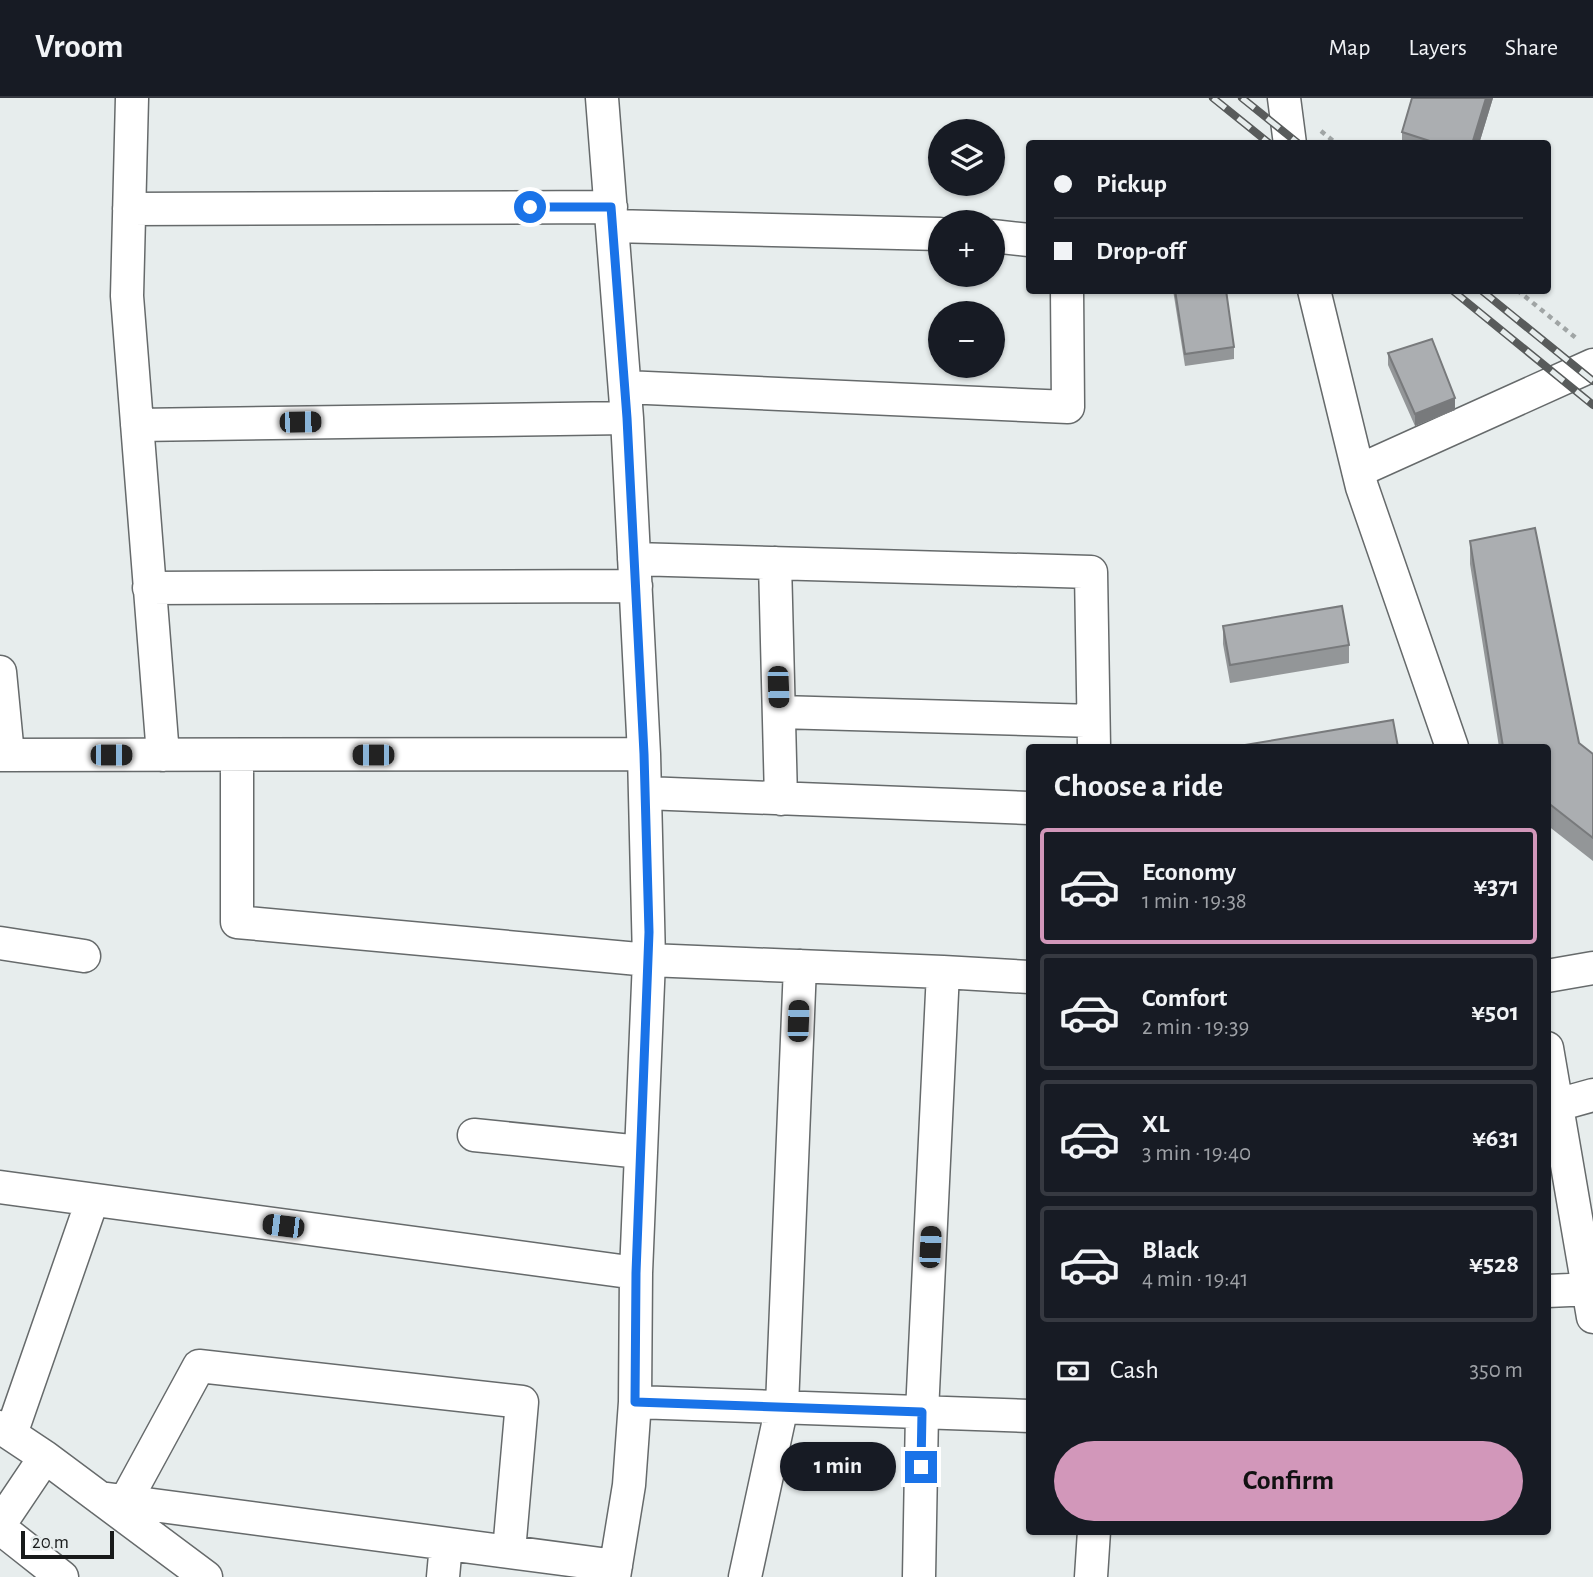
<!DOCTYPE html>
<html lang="en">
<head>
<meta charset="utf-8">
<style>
  body { margin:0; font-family:"Alegreya Sans",sans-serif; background:#20242c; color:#f1f3f6; height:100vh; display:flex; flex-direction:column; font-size:26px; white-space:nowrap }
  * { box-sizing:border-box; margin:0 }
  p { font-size:23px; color:#9ea1a6 }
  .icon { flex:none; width:38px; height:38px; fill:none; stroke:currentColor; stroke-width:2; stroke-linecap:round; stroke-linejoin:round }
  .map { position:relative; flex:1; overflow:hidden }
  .details { position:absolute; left:1026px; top:646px; width:525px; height:791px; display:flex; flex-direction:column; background:#171b24; border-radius:7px; box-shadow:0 2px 5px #0004 }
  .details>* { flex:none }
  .top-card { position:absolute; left:1026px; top:42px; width:525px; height:154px; border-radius:7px; box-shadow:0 2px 5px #0004; display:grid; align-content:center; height:154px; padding:0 28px; background:#171b24 }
  .fabs { position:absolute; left:928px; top:21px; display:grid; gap:14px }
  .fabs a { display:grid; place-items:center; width:77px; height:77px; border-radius:50%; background:#171b24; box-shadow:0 2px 5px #0004; font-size:35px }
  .scale { position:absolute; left:21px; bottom:18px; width:93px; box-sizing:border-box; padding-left:7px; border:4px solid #181a1a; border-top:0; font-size:19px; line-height:24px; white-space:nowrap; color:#181a1a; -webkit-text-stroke:5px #e7eded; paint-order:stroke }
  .end { position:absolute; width:32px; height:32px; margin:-16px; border:9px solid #1a73e8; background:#fff; box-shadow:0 0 0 4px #fff }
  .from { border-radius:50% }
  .bubble { position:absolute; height:49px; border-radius:24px; background:#171b24; box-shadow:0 2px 5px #0004; font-size:23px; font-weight:600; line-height:49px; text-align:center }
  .car { position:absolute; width:21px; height:42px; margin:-21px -10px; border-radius:9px; box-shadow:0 0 5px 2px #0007; background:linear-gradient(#222 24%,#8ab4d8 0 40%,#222 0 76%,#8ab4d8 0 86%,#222 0) }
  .top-card b { display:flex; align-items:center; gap:24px; height:66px; font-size:26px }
  .top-card b+b { border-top:2px solid #363941 }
  .top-card i { width:18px; height:18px; background:#f1f3f6 }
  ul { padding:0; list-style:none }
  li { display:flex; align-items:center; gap:21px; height:116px; margin:0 14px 10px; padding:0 14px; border:4px solid #363941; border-radius:7px }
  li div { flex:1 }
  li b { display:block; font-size:26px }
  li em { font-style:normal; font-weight:600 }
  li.current { border-color:#d297ba }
  li>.icon { width:63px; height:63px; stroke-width:1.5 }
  h2 { padding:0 28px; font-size:32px; line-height:84px }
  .pay { display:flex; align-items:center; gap:18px; height:77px; padding:0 28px; font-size:26px }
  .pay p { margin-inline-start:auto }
  .button { display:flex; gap:14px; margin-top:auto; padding:14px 28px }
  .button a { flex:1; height:80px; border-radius:42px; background:#d297ba; color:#111; font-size:28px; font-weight:600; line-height:80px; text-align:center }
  header { display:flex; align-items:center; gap:42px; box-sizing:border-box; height:98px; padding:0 35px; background:#171b24; border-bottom:2px solid #363941 }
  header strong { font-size:33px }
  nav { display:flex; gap:38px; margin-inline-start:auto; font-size:24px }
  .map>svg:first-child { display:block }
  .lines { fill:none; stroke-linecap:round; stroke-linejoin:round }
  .minor-casing { stroke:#666a6b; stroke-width:35 }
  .path { stroke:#a0a5a5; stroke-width:4.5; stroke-dasharray:5 5; stroke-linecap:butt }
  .minor { stroke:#fff; stroke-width:32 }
  .rail-casing { stroke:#585b5b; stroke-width:8 }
  .rail { stroke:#e7eded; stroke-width:5; stroke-dasharray:16; stroke-linecap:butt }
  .wall { fill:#939698 }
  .shaded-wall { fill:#787a7c }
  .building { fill:#abaeb1; stroke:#787a7c; stroke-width:2 }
  .route { stroke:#1a73e8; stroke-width:9 }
</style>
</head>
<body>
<header>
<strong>Vroom</strong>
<nav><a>Map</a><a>Layers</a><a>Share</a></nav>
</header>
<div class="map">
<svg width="1593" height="1479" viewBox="0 0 1593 1479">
  <rect width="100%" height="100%" fill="#e7eded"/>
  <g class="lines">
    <defs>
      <path id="minor" d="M132,0L127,198L163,657
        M602,0L627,320L644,656L649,862L636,1175L635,1304L629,1387L614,1479
        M1284,0L1290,46
        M129,111L611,109
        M612,128L940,136
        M992,138L1029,142
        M1314,192L1362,389L1452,649
        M625,289L1068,309L1067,192
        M137,327L627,320
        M1358,373L1593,267
        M634,461L1091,474L1094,649
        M775,465L781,701
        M149,490L636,488
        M0,574L8,657
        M779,614L1093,623
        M0,657L644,656
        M237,657V824L649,862L943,874L922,1314L919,1479
        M645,695L1029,710
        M0,845L84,858
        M943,874L1029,879
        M1547,878L1593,870
        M1547,950L1593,1219
        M1557,1007L1593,997
        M474,1037L641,1054
        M0,1089L636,1175
        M1547,1193L1593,1191
        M635,1304L1029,1318
        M0,1329L45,1359L206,1479
        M11,1336L92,1103
        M100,1400L616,1468
        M125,1404L199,1268L522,1304L509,1453
        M0,1426L45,1359
        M0,1430L62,1479
        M443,1479L446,1446
        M745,1479L782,1308L800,868
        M1091,1479L1094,1433"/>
    </defs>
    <use href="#minor" class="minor-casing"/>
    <path class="path" d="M1321,33L1337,46
      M1517,192L1576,240"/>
    <use href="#minor" class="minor"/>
    <defs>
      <path id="rail" d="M1213,0L1270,46
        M1242,0L1299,46
        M1452,192L1593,307
        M1481,192L1593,283"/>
    </defs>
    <use href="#rail" class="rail-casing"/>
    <use href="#rail" class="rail"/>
  </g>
  <path class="wall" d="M1412,0H1493L1479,46H1402V34Z
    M1173,192H1226L1234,249V261L1185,268Z
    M1388,255L1455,312L1415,328L1388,267Z
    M1470,443L1579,645L1593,656V763L1547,727V649H1499L1470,466Z
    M1223,528L1349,547V565L1230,585L1223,546Z"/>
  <path class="shaded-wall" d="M1486,0H1493L1479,46H1472Z
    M1455,300V312L1415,328V316Z"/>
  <path class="building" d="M1412,0H1486L1472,46H1439L1402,34Z
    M1175,192H1226L1234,249L1185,256Z
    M1432,241L1455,300L1415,316L1388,255Z
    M1535,430L1579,645L1593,656V740L1547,704V649H1503L1470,443Z
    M1342,508L1349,547L1230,567L1223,528Z
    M1393,622L1398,649H1233Z"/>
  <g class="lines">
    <path class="route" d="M530,109H611L627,320L644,656L649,834L636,1175L635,1304L922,1314L921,1369"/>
  </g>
</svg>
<div class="fabs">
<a><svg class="icon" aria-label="layers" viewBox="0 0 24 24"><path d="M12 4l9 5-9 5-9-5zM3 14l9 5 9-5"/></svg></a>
<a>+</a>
<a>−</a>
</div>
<div class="scale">20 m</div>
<i class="end from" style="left:530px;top:109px"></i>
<i class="end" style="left:921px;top:1369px"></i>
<div class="bubble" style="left:780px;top:1344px;width:116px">1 min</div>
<i class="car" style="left:300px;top:324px;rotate:89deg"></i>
<i class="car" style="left:778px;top:589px;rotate:178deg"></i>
<i class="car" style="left:111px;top:657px;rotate:90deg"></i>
<i class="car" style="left:373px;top:657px;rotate:270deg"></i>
<i class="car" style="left:798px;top:923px;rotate:2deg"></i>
<i class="car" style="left:283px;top:1128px;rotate:277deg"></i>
<i class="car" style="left:930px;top:1149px;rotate:3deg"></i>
<div class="top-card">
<b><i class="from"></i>Pickup</b>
<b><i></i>Drop-off</b>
</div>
<section class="details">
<h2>Choose a ride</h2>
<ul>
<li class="current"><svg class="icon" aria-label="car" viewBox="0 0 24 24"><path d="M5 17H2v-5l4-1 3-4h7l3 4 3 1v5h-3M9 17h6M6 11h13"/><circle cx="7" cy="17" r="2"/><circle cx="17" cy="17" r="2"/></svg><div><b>Economy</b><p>1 min · 19:38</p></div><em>¥371</em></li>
<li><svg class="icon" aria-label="car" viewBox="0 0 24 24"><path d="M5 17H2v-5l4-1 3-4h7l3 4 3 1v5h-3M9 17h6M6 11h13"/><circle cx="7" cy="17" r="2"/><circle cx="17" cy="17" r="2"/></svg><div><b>Comfort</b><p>2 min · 19:39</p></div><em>¥501</em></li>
<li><svg class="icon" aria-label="car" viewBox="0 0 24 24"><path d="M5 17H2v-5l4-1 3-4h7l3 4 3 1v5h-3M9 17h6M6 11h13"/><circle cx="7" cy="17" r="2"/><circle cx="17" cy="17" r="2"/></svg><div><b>XL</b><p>3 min · 19:40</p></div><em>¥631</em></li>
<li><svg class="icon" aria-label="car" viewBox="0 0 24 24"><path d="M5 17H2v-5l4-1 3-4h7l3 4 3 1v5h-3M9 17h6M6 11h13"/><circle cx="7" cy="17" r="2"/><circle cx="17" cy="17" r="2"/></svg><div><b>Black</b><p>4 min · 19:41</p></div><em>¥528</em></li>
</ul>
<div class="pay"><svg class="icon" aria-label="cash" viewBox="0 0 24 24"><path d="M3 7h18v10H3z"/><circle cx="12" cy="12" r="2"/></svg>Cash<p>350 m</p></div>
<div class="button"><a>Confirm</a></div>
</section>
</div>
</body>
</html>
